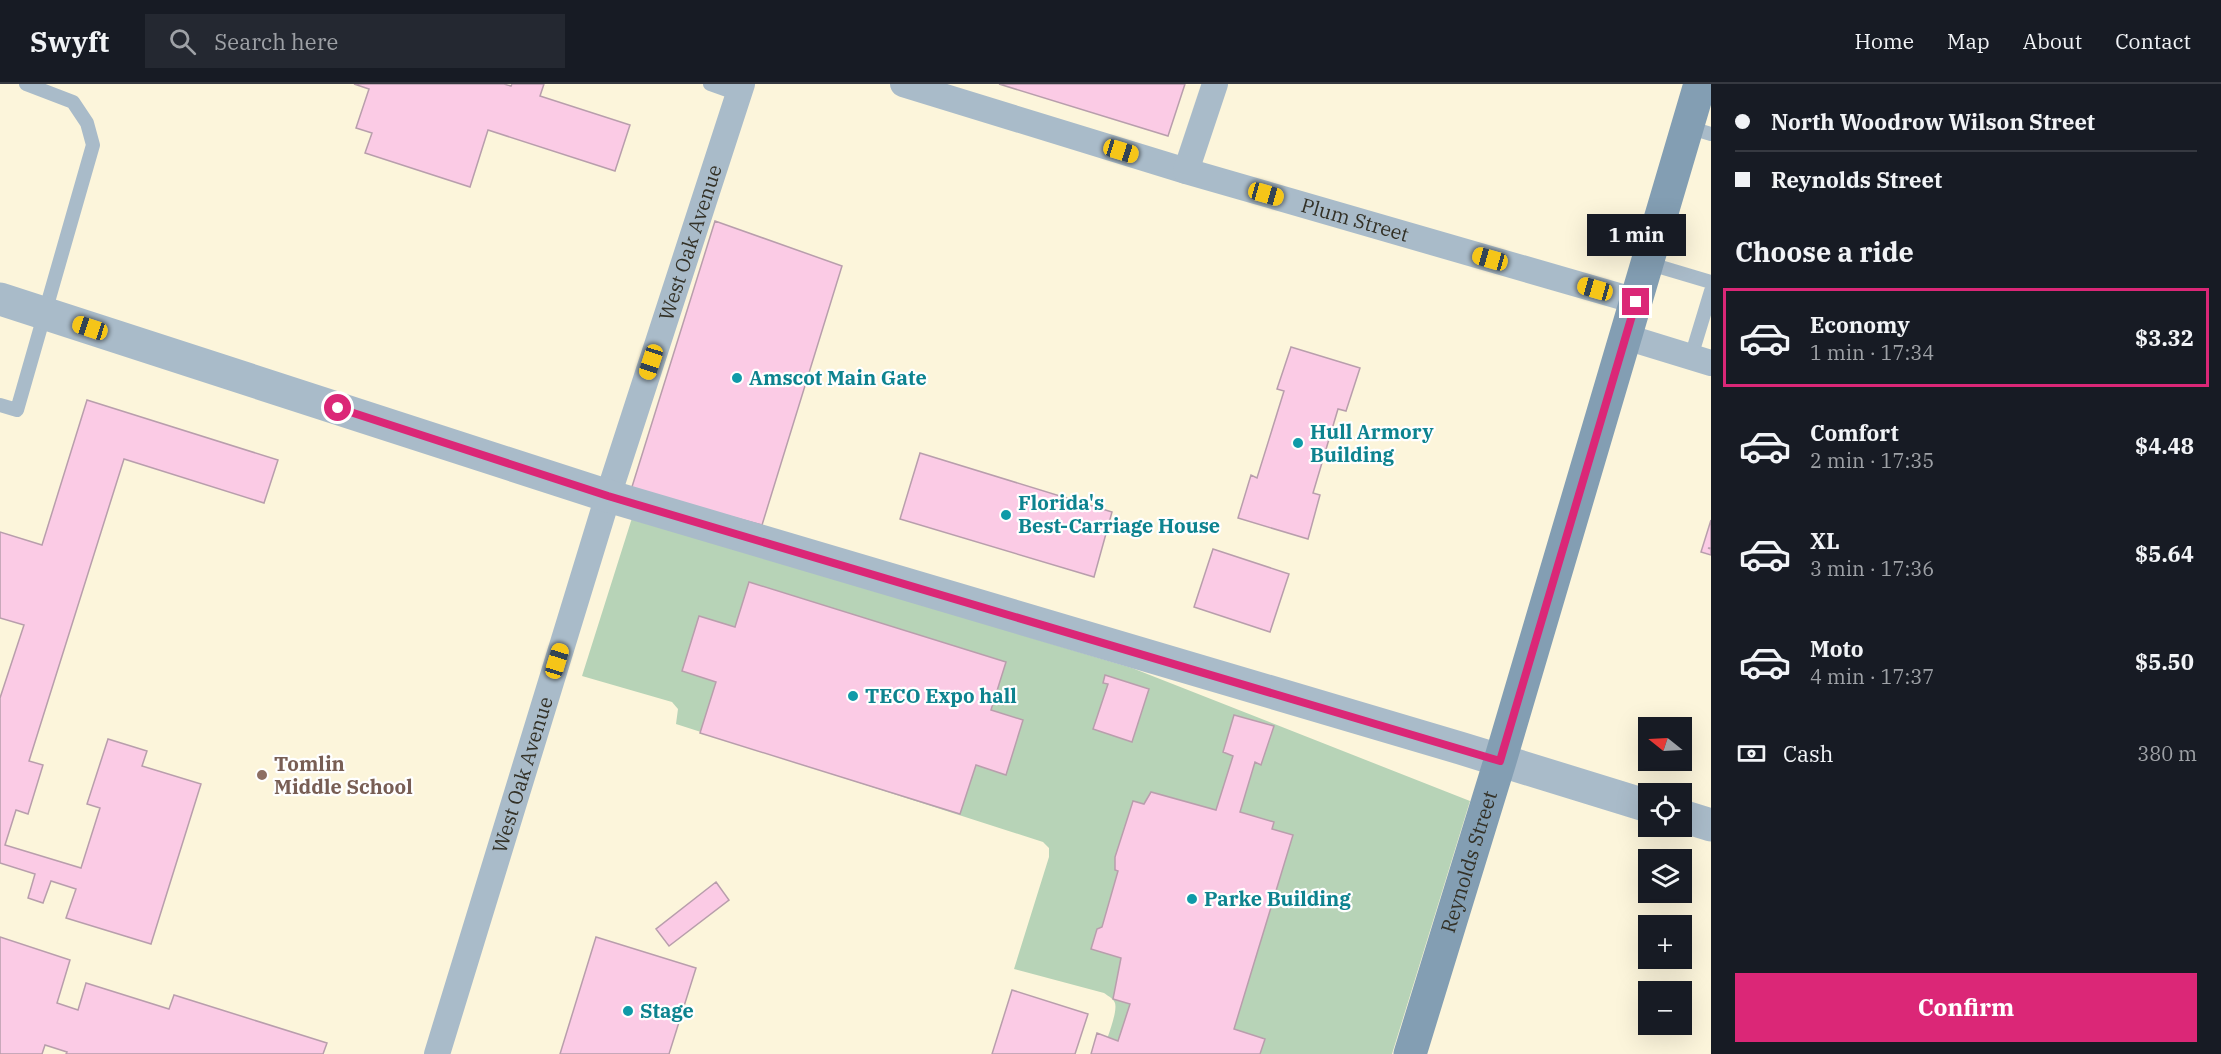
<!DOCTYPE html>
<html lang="en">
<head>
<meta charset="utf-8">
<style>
  body { margin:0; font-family:"IBM Plex Serif",serif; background:#242831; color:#f1f3f6; height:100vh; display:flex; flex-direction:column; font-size:22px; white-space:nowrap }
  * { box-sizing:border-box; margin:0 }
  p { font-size:20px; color:#9ea1a6 }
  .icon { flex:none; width:33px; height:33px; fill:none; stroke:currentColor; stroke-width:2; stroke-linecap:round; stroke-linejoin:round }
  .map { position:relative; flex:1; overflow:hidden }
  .details { display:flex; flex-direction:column; background:#171b24; width:510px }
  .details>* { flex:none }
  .guide { display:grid; align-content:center; height:132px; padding:0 24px; background:#171b24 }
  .needle { width:39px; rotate:288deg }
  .fabs { position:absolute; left:1638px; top:633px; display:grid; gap:12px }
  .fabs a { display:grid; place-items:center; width:54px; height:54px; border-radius:0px; background:#171b24; box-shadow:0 6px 24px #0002; font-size:30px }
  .end { position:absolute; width:27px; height:27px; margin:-14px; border:8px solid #db2777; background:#fff; box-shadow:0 0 0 3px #fff }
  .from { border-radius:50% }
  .bubble { position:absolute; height:42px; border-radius:0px; background:#171b24; box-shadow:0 6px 24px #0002; font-size:20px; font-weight:800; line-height:42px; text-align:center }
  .car { position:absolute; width:18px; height:36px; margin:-18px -9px; border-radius:8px; box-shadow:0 0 4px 2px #0007; background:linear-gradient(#f5c518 24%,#345 0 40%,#f5c518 0 76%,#345 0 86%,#f5c518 0) }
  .guide b { display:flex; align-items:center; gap:21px; height:57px; font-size:22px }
  .guide b+b { border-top:2px solid #363941 }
  .guide i { width:15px; height:15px; background:#f1f3f6 }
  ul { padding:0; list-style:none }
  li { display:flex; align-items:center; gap:18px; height:99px; margin:0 12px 9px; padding:0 12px; border:3px solid transparent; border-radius:0px }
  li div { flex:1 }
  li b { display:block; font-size:22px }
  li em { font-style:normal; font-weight:800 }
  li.current { border-color:#db2777 }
  li>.icon { width:54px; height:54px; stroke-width:1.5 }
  h2 { padding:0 24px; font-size:27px; line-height:72px }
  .pay { display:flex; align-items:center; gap:15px; height:66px; padding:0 24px; font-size:22px }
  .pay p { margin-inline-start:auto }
  .button { display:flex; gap:12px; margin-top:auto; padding:12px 24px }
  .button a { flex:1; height:69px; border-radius:0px; background:#db2777; color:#fff; font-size:24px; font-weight:800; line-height:69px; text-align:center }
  header { display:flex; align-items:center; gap:36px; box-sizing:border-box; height:84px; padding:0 30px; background:#171b24; border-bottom:2px solid #363941 }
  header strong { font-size:28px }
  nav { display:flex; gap:33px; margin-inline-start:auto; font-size:21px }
  .search { width:420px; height:54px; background:#242831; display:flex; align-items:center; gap:15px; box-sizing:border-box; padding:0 21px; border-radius:0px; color:#9ea1a6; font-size:22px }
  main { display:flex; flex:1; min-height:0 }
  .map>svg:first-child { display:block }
  .green { fill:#b7d3b7 }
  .building { fill:#fbcbe5; stroke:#b89eac; stroke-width:1.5 }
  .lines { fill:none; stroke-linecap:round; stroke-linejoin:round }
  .service { stroke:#a9bbc9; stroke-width:14 }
  .minor { stroke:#a9bbc9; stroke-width:26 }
  .tertiary { stroke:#a9bbc9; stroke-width:33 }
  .secondary { stroke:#839eb3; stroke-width:33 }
  .route { stroke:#db2777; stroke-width:8 }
  .culture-dot { fill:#0f9aa8; stroke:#fff; stroke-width:2 }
  .education-dot { fill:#8d6e63; stroke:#fff; stroke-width:2 }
  .labels { text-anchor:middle; stroke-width:4.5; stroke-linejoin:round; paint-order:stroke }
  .street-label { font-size:20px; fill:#333127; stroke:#fff }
  .culture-label { font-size:20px; font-weight:bold; fill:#0d838f; stroke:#fff; text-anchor:start }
  .education-label { font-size:20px; font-weight:bold; fill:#785e54; stroke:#fff; text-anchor:start }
</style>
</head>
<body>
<header>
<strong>Swyft</strong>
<div class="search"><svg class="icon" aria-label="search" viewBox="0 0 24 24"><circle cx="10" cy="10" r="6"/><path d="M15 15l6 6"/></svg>Search here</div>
<nav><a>Home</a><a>Map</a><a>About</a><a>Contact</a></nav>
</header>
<main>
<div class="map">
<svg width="1711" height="970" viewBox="0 0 1711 970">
  <rect width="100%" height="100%" fill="#fcf5db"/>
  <path class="green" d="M632,434L1132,584L1470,717L1392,970H1102C1105,959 1118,929 1115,919C1113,914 1108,912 1104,909L1014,885L1049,773V764L1043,758L676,640L678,625L672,618L582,592Z"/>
  <path class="building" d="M354,0H504L511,2L512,0H544L540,12L630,41L615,87L488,46L470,103L365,69L372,49L356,44L369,5Z
    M999,0H1185L1168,52Z
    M715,137L842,182L762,441L631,406Z
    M1291,263L1360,284L1346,327L1338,325L1313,409L1320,411L1308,455L1238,434L1251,391L1257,394L1284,307L1277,305Z
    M87,316L278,376L264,419L124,375L29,677L43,681L28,730L16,726L5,761L81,784L100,724L87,720L108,655L147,667L142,682L201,700L151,860L66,834L76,805L51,797L43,819L28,814L35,790L0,779V614L24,541L0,534V448L42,461Z
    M920,369L1112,428L1094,493L900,435Z
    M1711,436V464H1708L1711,465V471L1701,468Z
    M1213,465L1289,490L1270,548L1194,523Z
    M749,498L1006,578L991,626L1023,636L1006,691L976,681L960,730L700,649L716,598L682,587L699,532L735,543Z
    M1105,591L1149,605L1132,658L1093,645L1108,600L1103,599Z
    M1234,631L1274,642L1261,681L1255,678L1240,728L1274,738L1272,745L1293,751L1234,945L1265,955L1260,970H1091L1097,949L1118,957L1130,920L1113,915L1121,874L1091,865L1097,845L1102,843L1118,787L1115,786V773L1133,717L1144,720L1151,708L1216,726L1233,672L1223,668Z
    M716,798L729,816L669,862L656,845Z
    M0,853L70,876L57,919L78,926L86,899L169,925L174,911L327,959L323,970H66L67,968L45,961L42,970H0Z
    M596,853L696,884L669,970H560Z
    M1012,906L1088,930L1075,970H992Z"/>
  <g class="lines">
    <path class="service" d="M710,0L738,10
      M1688,43L1711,50
      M1647,179L1711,198
      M1691,273L1711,207
      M0,321L17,326L93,61L87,39L73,18L26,0"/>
    <g class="minor">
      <path id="s1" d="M903,0L1186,87L1636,217"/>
      <path d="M1186,87L1215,0"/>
      <path d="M1626,253L1711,279"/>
      <path id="s2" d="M437,970L608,412L742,0"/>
    </g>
    <path class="tertiary" d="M0,215L608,412L1460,664L1648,722
      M1682,732L1711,741"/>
    <path class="secondary" id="s3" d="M1410,970L1500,677L1700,0"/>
  </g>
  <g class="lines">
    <path class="route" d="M338,324L608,412L1500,677L1636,218"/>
  </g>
  <g class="culture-dot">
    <circle cx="737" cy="294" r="6"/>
    <circle cx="1298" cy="359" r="6"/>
    <circle cx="1006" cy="431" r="6"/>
    <circle cx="853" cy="612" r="6"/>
    <circle cx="1192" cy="815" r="6"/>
    <circle cx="628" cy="927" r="6"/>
  </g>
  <circle class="education-dot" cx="262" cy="691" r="6"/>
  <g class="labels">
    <g class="street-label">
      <text dy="7" stroke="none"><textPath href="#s1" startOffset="472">Plum Street</textPath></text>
      <text dy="7" stroke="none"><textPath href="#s2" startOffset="850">West Oak Avenue</textPath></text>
      <text dy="7" stroke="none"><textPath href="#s2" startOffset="292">West Oak Avenue</textPath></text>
      <text dy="7" stroke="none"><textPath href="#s3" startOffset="201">Reynolds Street</textPath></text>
    </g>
    <g class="culture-label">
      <text x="749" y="301">Amscot Main Gate</text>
      <text x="1310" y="355">Hull Armory<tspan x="1310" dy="23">Building</tspan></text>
      <text x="1018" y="426">Florida's<tspan x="1018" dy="23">Best-Carriage House</tspan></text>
      <text x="865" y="619">TECO Expo hall</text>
      <text x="1204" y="822">Parke Building</text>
      <text x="640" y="934">Stage</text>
    </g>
    <g class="education-label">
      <text x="274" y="687">Tomlin<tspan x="274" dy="23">Middle School</tspan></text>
    </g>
  </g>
</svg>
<div class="fabs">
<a><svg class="needle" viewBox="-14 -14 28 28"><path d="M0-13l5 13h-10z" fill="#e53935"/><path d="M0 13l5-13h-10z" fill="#9ea1a6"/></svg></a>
<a><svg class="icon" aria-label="locate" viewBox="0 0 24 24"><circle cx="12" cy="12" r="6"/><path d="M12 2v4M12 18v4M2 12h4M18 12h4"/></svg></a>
<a><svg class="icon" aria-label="layers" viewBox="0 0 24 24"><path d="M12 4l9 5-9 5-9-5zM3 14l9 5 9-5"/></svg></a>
<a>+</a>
<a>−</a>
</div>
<i class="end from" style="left:338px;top:324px"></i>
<i class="end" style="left:1636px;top:218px"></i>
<div class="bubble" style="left:1587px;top:130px;width:99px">1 min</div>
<i class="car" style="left:1121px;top:67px;rotate:107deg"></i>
<i class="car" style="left:1266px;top:110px;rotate:106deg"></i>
<i class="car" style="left:1490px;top:175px;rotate:286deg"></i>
<i class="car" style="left:1595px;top:205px;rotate:286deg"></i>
<i class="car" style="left:90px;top:244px;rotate:288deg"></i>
<i class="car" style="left:651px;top:278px;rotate:198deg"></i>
<i class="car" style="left:557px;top:577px;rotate:17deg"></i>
</div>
<section class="details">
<div class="guide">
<b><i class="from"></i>North Woodrow Wilson Street</b>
<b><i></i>Reynolds Street</b>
</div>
<h2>Choose a ride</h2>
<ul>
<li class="current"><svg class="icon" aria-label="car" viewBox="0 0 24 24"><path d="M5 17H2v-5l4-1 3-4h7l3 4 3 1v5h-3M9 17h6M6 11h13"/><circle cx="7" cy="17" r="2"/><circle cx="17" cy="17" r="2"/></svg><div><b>Economy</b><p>1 min · 17:34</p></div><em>$3.32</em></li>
<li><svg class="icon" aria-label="car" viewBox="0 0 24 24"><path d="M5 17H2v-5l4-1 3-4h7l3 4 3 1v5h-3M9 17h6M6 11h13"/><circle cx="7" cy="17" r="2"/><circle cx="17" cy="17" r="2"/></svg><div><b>Comfort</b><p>2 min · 17:35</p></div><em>$4.48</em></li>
<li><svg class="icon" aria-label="car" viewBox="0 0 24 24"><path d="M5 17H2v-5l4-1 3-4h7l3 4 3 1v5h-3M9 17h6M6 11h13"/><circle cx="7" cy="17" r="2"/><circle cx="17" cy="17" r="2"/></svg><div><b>XL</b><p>3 min · 17:36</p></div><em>$5.64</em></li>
<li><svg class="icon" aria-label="car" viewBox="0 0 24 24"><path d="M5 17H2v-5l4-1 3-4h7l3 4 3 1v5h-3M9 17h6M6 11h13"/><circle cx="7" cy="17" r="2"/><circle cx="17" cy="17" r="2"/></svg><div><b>Moto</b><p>4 min · 17:37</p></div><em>$5.50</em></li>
</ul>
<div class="pay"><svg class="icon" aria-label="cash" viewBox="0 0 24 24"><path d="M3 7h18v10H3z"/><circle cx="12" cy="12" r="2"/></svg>Cash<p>380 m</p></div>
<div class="button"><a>Confirm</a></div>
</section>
</main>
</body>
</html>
